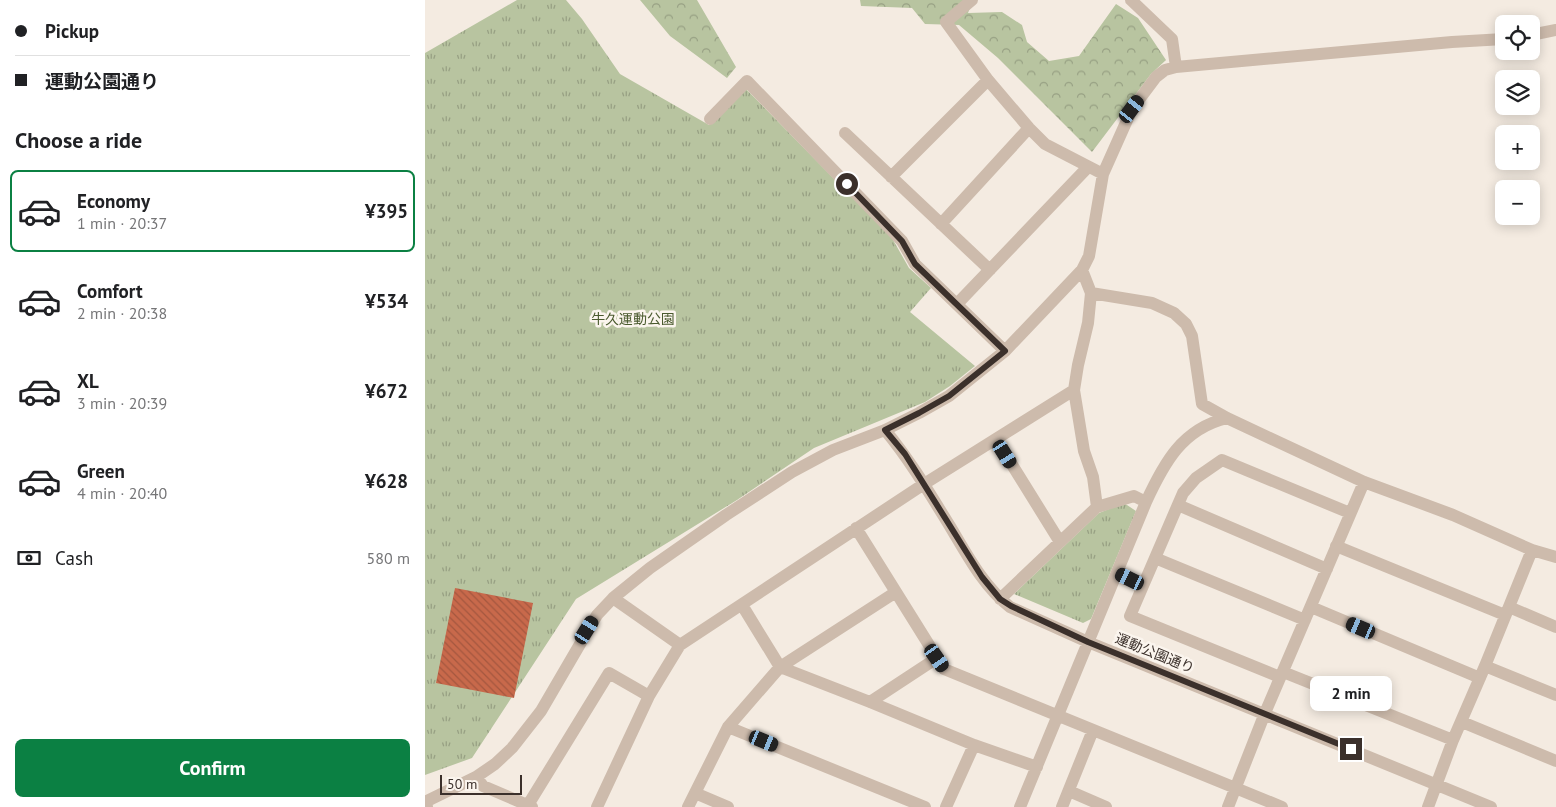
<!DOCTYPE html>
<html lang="en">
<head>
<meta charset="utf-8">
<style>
  body { margin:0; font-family:"PT Sans","Noto Sans JP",sans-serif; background:#f2f2f2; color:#202124; height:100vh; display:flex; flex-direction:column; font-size:19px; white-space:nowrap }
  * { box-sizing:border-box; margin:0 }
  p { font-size:16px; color:#757577 }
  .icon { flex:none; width:28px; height:28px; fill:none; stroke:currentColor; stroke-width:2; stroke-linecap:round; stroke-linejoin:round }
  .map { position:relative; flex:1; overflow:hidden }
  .sheet { display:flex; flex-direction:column; background:#fff; width:425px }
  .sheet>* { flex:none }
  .hud { display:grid; align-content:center; height:110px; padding:0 15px; background:#fff }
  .controls { position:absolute; left:1070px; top:15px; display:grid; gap:10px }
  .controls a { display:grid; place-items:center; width:45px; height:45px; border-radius:8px; background:#fff; box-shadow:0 2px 12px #0003; font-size:25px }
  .scale { position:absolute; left:15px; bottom:12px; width:82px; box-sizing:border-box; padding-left:5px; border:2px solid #3b302b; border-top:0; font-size:14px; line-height:18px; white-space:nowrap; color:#3b302b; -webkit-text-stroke:4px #fbf5ee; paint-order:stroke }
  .end { position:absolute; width:22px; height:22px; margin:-11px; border:6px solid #3b302b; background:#fff; box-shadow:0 0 0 2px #fff }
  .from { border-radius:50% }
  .bubble { position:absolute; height:35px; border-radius:8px; background:#fff; box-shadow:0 2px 12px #0003; font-size:16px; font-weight:700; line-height:35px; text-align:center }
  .car { position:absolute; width:15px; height:30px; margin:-15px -8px; border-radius:6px; box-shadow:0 0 4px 1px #0007; background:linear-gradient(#222 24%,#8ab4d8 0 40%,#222 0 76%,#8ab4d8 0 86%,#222 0) }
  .hud b { display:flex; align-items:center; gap:18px; height:48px; font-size:19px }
  .hud b+b { border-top:1px solid #e0e0e0 }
  .hud i { width:12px; height:12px; background:#202124 }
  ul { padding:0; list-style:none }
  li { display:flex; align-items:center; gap:15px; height:82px; margin:0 10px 8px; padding:0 5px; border:2px solid transparent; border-radius:8px }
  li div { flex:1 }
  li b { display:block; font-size:19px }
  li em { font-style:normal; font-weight:700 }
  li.selected { border-color:#0b8043 }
  li>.icon { width:45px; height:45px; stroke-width:1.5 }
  h2 { padding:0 15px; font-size:22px; line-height:60px }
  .pay { display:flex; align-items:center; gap:12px; height:55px; padding:0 15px; font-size:19px }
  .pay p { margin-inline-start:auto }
  .cta { display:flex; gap:10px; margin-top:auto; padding:10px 15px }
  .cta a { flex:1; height:58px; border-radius:8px; background:#0b8043; color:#fff; font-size:20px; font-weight:700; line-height:58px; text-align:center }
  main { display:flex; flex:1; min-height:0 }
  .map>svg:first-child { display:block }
  .forest { fill:url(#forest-crowns) }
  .park { fill:url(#park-tufts) }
  .building { fill:url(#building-back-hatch) }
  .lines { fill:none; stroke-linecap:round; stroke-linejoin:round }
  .minor { stroke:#cdbbac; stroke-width:12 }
  .route { stroke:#3b302b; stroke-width:6 }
  .labels { text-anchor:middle; stroke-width:5; stroke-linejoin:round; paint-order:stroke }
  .park-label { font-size:14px; fill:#4a5a2e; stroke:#fbf5ee }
  .street-label { font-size:14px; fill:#3b302b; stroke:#fbf5ee }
</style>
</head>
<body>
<main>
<section class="sheet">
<div class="hud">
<b><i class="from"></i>Pickup</b>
<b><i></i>運動公園通り</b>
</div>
<h2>Choose a ride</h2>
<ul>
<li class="selected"><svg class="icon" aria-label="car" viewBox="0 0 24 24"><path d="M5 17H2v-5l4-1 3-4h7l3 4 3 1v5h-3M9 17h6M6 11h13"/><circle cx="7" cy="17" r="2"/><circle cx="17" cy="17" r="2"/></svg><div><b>Economy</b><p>1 min · 20:37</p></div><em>¥395</em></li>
<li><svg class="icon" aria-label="car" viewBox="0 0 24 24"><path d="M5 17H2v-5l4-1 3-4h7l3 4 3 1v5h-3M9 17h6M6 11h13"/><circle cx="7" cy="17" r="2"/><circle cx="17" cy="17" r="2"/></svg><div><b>Comfort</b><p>2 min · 20:38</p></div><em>¥534</em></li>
<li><svg class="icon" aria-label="car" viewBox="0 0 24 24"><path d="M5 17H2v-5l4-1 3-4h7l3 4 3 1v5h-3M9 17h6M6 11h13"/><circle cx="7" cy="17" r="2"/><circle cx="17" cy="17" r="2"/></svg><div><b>XL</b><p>3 min · 20:39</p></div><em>¥672</em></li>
<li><svg class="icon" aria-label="car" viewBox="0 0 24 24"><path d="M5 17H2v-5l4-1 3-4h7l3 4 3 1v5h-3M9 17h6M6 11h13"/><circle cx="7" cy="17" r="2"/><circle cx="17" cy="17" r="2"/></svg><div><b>Green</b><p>4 min · 20:40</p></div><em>¥628</em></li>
</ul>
<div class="pay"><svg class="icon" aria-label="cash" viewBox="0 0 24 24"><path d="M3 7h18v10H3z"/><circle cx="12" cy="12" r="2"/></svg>Cash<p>580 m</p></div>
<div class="cta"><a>Confirm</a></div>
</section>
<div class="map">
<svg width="1131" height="807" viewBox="0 0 1131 807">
  <defs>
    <pattern id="forest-crowns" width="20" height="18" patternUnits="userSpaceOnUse" patternTransform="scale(1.25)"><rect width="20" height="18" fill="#b8c4a0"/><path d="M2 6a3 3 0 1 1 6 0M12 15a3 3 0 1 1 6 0" fill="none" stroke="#97a083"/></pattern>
    <pattern id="park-tufts" width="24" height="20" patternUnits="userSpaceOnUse" patternTransform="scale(1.25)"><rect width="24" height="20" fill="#b8c4a0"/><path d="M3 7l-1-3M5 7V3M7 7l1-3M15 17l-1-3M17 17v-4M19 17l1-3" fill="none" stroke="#97a083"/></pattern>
    <pattern id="building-back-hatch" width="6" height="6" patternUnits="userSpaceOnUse" patternTransform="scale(1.25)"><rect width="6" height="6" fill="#c8694b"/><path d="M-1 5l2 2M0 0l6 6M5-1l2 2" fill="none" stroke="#a4573f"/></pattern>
  </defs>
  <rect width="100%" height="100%" fill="#f4ebe1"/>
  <path class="forest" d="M215,0H272L311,67L302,78L245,36Z
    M435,0H548L543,13L577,12L597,25L602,42L624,61L654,56L691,4L713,18L741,60L726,74L667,152L573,58L534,25L500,24L487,8L436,6Z"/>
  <path class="park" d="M92,0H141L157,19L195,74L284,125L321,89L467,238L484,268L506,288L485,312L550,366L525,386L500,402L389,448L312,500L151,599L47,758L0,775V53Z
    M699,503L711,511L666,619L658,623L589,594L674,513Z"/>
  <path class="building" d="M30,588L108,603L89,698L11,683Z"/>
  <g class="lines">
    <path class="minor" d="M547,0L521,22L563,80L604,128L620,144L678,174
      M706,0L747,39L751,67
      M1106,35L1131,30
      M285,119L322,81L477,241L490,264L580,351
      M420,133L565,270
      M466,177L563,80
      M516,224L604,128
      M657,270L666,293L727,303L749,313L761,324L767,336L777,404L802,418L939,482L1028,515L1107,550L1131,557
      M666,293L663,323L653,365L649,390L659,451L668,477L672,507
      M532,304L663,167
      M460,430C485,460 505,494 526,528C542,555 559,587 585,607L663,642L1066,807
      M571,439L635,542
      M753,505L902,569
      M431,528L519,669L857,807
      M911,546L1080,615
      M730,558L880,620
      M693,573L718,585
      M188,598L255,645
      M575,599L672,507L709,496L721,502
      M317,605L355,667L445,702L549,745L612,767
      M886,607L1055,678
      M1084,607L1131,627
      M1060,666L1131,695
      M858,672L1028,740
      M855,677L705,616L758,493L771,478L797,460L925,513
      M445,702L512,658
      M1037,722L1131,761
      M303,727L500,807
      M51,777L58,786L107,807
      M644,791L681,807
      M270,793L303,807
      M103,805L184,673L224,696
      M2,807L0,802L51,777L70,764L87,748L116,711L172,615L188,598L225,568L301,515L367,472L408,450L460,430L494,413L524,396L580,351L657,270L664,256L678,174L707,109L731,77L740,70L751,67L1027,42L1079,39
      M172,807L224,696L255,645L499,484L649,390
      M263,807L303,727L355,667L471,592
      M521,807L549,745
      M595,807L721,502C739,463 757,429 802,418
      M637,807L668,730
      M803,807L840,713L939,482
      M1003,807L1028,740L1060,666L1107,550"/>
  </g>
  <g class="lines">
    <path class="route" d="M422,184L477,241L490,264L580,351L524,396L494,413L460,430L480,454L557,577L575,599L586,606L663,642L926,749"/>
  </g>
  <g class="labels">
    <g class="park-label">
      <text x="208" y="324">牛久運動公園</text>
    </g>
    <g class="street-label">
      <text transform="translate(730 653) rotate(22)" y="5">運動公園通り</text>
    </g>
  </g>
</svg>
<div class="controls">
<a><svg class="icon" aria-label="locate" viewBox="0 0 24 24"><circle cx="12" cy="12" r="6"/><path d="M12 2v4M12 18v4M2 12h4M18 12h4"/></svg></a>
<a><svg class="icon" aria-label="layers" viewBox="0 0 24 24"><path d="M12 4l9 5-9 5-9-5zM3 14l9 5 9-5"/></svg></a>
<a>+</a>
<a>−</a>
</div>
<div class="scale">50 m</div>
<i class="end from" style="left:422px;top:184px"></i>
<i class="end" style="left:926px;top:749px"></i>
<div class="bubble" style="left:885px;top:676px;width:82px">2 min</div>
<i class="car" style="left:707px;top:109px;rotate:37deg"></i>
<i class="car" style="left:580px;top:454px;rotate:148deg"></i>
<i class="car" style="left:705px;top:579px;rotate:296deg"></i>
<i class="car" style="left:936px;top:628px;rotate:293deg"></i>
<i class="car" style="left:162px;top:630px;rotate:32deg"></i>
<i class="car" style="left:512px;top:658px;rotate:145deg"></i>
<i class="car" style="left:339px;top:741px;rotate:112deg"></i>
</div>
</main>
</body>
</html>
